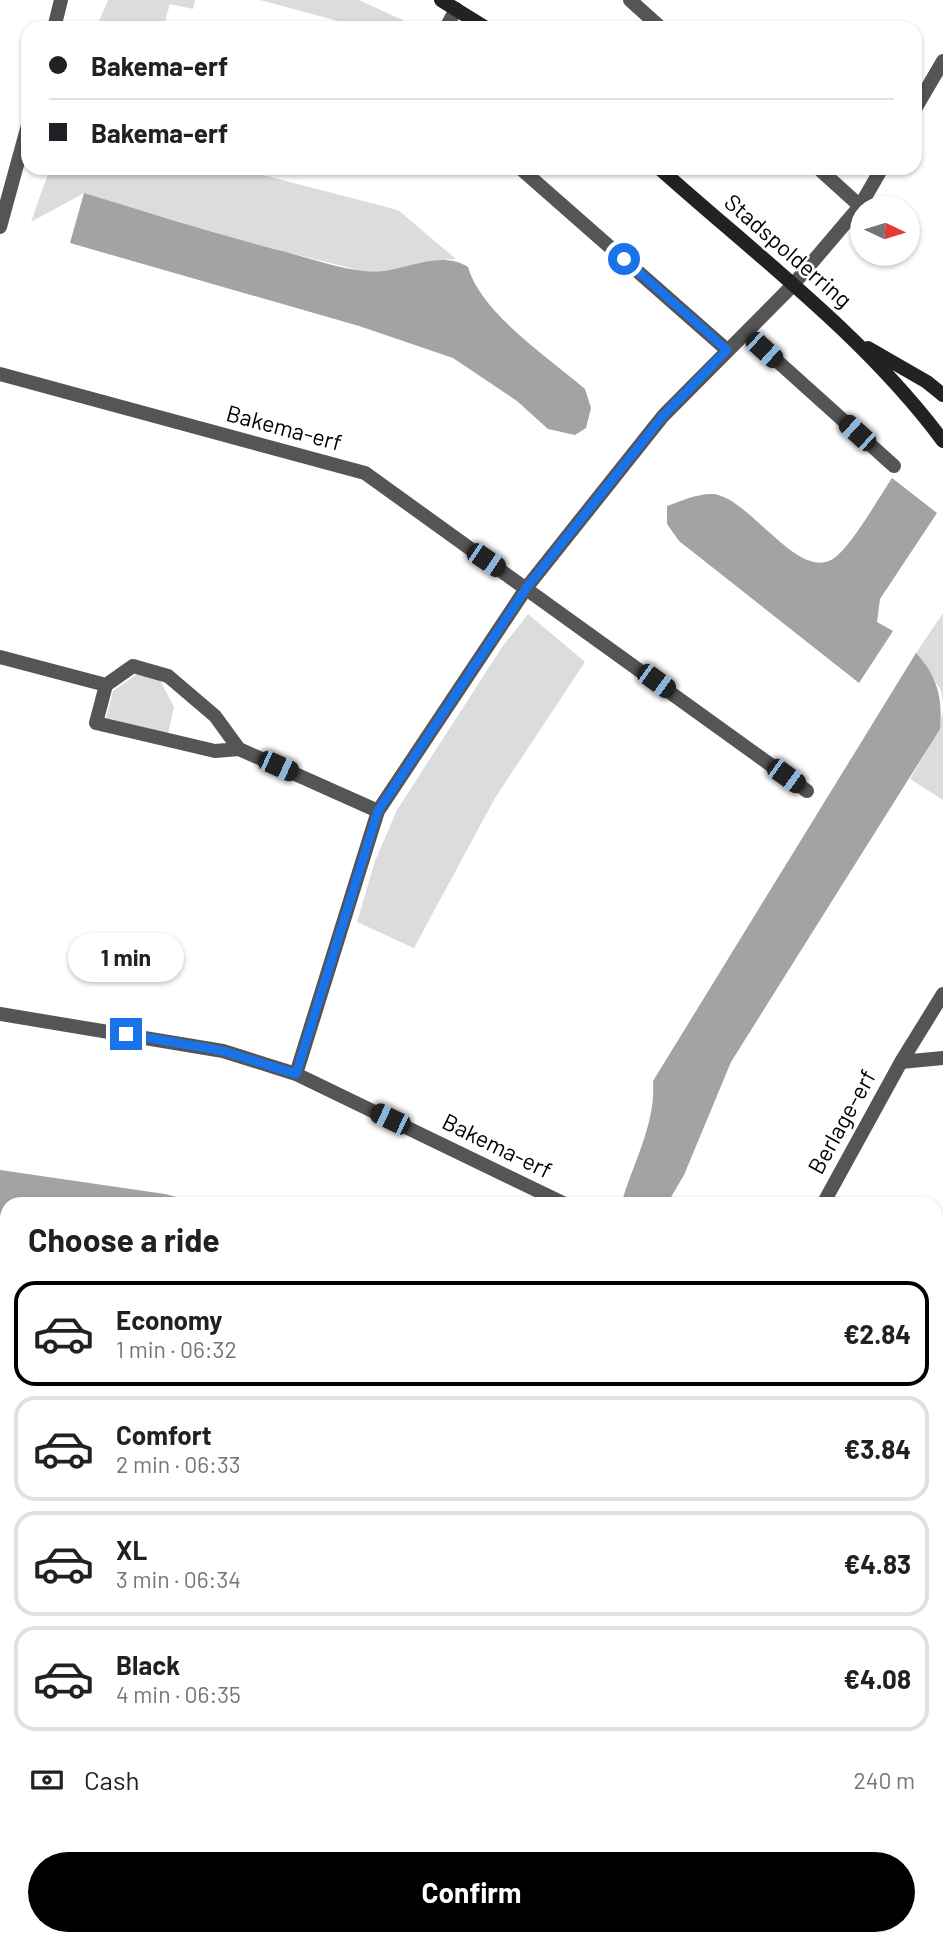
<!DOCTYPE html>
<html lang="en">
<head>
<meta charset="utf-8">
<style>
  body { margin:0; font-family:Barlow,sans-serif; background:#f6f6f6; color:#202124; height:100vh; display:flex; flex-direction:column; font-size:26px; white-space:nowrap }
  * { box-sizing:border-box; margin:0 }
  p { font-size:23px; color:#757577 }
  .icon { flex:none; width:38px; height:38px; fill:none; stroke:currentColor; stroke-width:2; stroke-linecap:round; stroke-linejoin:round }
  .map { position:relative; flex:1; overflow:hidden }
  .panel { position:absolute; left:0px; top:1197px; width:943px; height:749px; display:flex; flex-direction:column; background:#fff; border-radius:21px 21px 0 0; box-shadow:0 2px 5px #0004 }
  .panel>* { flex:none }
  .guide { position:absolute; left:21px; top:21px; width:901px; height:154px; border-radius:21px; box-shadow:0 2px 5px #0004; display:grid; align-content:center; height:154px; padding:0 28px; background:#fff }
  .needle { width:46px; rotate:94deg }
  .controls { position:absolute; left:850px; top:196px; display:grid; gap:14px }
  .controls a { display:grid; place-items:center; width:70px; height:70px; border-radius:50%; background:#fff; box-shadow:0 2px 5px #0004; font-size:35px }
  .end { position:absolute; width:32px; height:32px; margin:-16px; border:9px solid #1a73e8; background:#fff; box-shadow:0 0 0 4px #fff }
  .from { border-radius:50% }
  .bubble { position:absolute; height:49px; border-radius:24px; background:#fff; box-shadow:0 2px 5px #0004; font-size:23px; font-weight:700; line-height:49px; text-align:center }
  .car { position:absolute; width:21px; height:42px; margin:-21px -10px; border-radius:9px; box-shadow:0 0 5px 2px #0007; background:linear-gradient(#222 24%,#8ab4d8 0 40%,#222 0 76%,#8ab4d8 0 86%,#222 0) }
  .guide b { display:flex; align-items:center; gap:24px; height:66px; font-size:26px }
  .guide b+b { border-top:2px solid #e0e0e0 }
  .guide i { width:18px; height:18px; background:#202124 }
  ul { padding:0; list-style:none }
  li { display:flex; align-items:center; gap:21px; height:105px; margin:0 14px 10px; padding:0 14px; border:4px solid #e0e0e0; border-radius:21px }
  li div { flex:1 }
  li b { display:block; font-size:26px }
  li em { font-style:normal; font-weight:700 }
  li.selected { border-color:#000 }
  li>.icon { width:63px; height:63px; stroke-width:1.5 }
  h2 { padding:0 28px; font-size:32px; line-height:84px }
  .pay { display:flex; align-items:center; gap:18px; height:77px; padding:0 28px; font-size:26px }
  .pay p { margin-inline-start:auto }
  .button { display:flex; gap:14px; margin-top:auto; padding:14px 28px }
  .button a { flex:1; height:80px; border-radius:42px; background:#000; color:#fff; font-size:28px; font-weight:700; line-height:80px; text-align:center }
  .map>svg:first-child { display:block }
  .green { fill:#dcdcdc }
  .water { fill:#a3a3a3 }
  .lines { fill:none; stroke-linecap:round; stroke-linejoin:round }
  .street { stroke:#555; stroke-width:14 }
  .secondary { stroke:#222; stroke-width:14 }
  .route { stroke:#1a73e8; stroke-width:9 }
  .labels { text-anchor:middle; stroke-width:5; stroke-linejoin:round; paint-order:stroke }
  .street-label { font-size:23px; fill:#000; stroke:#fff }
</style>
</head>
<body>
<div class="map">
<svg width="943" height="1946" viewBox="0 0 943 1946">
  <rect width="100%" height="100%" fill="#fff"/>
  <path class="green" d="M108,0H195L193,9L170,4L163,28H96Z
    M260,0H359L420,28H364Z
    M50,168H236L398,210L456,259L431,261L397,270L366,272L246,242L84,193L31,222Z
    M943,613V703L941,690L916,653Z
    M528,614L585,662L495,798L414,948L357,922L375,861L397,810L502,647Z
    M137,674L160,680L174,707L168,734L106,718L113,691Z
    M943,711V800L910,779L939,729Z
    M943,1631V1735L936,1732V1632Z
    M0,1770L7,1774V1939H181L177,1946H0Z"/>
  <path class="water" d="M84,193C151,213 218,235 286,252C311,259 338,268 364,271C399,276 437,247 468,267C481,313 548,357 585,389L591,408L586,428L575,435L548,429L517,401L453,358L359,326L70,243Z
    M892,478L937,513L880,599L877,622L893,631L859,683L679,541L667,524V506C680,501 699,493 714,494C750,499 796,578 831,560C849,551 879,497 892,478Z
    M916,653C937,676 943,697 940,729L731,1062L684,1175L667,1204H629L623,1198C635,1160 656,1121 653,1081Z
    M0,1170L165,1194L203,1204H7V1221L0,1220Z"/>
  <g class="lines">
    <path class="street" d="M630,0L661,28
      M54,28L61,0
      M446,28L456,9
      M915,109L943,61
      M520,168L727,350
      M818,168L860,206
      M0,227L28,125
      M746,333L894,466
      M0,374L365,473L807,791
      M0,657L106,685L133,666L168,676L215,716L239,749L378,811
      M106,685L96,723L215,751L239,749
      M0,1014L223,1051L296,1074L565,1204
      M901,1062L943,1058
      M296,1074L378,811L527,587L663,416L792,286L860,206L882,168
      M823,1204L901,1062L943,994
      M0,1331L7,1332
      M936,1335L943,1334
      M0,1546L7,1550
      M936,1618L943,1617
      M936,1899L943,1882
      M743,1939L762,1946
      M918,1946L921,1939"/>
    <path class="secondary" d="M441,0L486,28
      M659,168C756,255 865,336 943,441
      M868,348L927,382L943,395"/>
  </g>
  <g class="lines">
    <path class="route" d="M126,1034L223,1051L296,1074L378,811L527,587L663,416L727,350L624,259"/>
  </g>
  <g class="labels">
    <g class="street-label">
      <text transform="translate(788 251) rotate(41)" y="8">Stadspolderring</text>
      <text transform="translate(284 428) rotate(15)" y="8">Bakema-erf</text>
      <text transform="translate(842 1122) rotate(-61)" y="8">Berlage-erf</text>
      <text transform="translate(497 1146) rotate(26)" y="8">Bakema-erf</text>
    </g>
  </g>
</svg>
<div class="controls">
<a><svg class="needle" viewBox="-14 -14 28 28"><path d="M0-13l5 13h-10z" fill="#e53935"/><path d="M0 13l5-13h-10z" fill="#757577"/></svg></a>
</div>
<i class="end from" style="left:624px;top:259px"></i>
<i class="end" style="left:126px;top:1034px"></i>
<div class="bubble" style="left:68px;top:933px;width:116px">1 min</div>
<i class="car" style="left:764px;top:350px;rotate:132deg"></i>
<i class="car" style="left:857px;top:433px;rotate:312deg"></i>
<i class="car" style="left:486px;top:560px;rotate:124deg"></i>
<i class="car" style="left:656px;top:681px;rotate:126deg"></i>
<i class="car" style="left:278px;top:766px;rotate:114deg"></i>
<i class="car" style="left:786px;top:776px;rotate:126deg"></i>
<i class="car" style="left:390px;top:1119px;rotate:296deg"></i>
<div class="guide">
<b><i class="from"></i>Bakema-erf</b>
<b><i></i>Bakema-erf</b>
</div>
<section class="panel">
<h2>Choose a ride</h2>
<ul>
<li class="selected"><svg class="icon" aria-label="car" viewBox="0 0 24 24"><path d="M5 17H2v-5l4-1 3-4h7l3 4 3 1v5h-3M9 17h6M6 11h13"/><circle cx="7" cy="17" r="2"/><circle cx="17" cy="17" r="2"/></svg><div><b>Economy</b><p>1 min · 06:32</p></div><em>€2.84</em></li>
<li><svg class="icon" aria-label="car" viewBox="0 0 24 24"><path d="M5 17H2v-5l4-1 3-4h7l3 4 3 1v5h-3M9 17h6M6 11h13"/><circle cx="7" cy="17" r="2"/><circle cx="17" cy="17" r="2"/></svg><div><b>Comfort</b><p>2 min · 06:33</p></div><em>€3.84</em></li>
<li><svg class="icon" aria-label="car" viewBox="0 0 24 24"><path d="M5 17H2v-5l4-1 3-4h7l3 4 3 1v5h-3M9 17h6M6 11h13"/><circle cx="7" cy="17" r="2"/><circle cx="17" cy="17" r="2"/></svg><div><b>XL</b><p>3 min · 06:34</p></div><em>€4.83</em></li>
<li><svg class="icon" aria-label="car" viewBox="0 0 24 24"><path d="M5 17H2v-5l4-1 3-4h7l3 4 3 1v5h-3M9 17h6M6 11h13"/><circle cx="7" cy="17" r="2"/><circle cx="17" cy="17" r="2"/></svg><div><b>Black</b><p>4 min · 06:35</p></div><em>€4.08</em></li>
</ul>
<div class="pay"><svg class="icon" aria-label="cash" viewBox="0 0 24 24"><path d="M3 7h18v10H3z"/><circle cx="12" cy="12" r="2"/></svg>Cash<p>240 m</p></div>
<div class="button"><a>Confirm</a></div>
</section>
</div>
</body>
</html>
